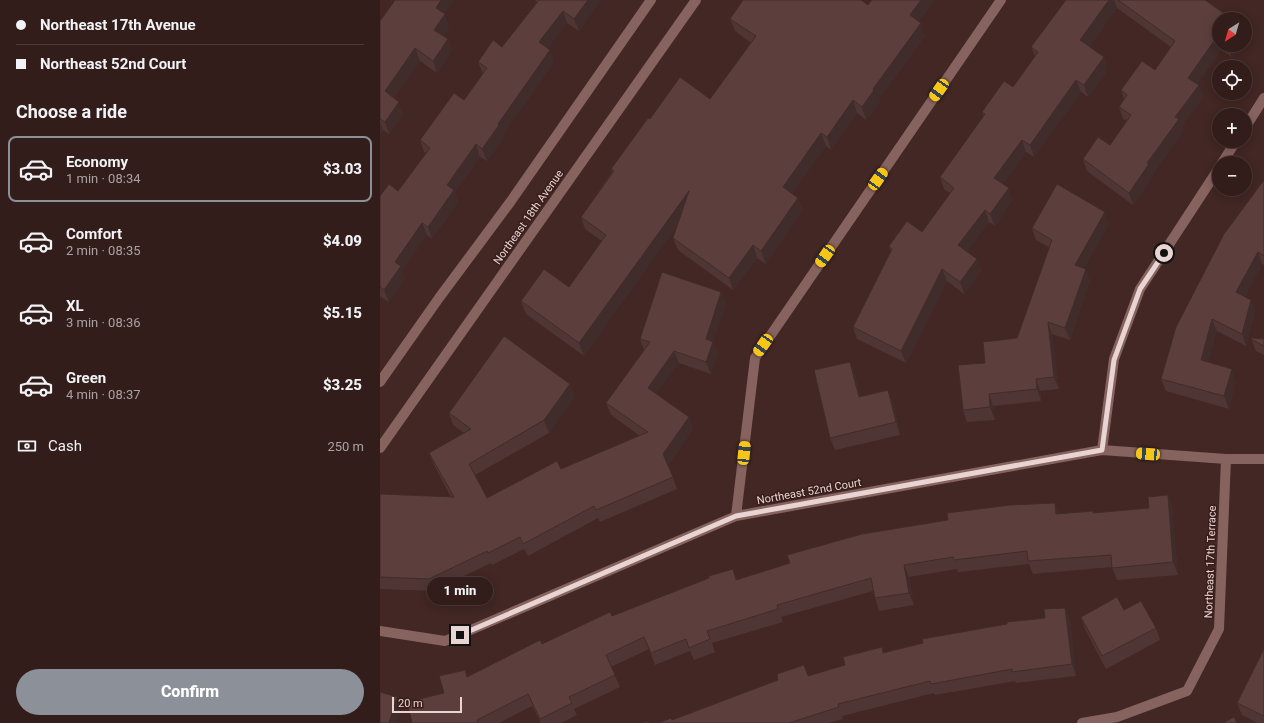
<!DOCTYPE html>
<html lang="en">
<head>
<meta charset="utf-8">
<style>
  body { margin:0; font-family:Roboto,sans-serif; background:#3d2a28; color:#f1f3f6; height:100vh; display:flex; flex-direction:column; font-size:15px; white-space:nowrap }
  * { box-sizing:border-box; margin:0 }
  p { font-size:13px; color:#a8a2a3 }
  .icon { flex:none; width:22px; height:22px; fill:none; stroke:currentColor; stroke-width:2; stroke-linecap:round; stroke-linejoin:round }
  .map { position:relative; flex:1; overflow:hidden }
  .details { display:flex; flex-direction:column; background:#321d1b; width:380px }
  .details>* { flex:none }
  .hud { display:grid; align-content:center; height:88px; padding:0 16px; background:#321d1b }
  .needle { width:26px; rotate:217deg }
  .buttons { position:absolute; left:832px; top:12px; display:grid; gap:8px }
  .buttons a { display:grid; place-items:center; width:40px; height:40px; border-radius:50%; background:#321d1b; box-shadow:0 2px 10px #0003,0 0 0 1px #4d3b3a; font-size:20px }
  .scale { position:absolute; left:12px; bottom:10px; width:70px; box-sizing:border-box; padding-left:4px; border:2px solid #e8d5d3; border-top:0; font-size:11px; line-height:14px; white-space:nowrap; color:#e8d5d3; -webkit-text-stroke:3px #381d1b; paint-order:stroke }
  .end { position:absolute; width:18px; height:18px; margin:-9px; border:5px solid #e8d5d3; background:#111; box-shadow:0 0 0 2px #111 }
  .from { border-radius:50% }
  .bubble { position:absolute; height:28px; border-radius:14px; background:#321d1b; box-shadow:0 2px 10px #0003,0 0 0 1px #4d3b3a; font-size:13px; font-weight:800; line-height:28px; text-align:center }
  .car { position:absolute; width:12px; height:24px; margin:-12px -6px; border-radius:5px; box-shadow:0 0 3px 1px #0007; background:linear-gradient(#f5c518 24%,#345 0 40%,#f5c518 0 76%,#345 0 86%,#f5c518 0) }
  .hud b { display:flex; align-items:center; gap:14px; height:38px; font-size:15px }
  .hud b+b { border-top:1px solid #4d3b3a }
  .hud i { width:10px; height:10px; background:#f1f3f6 }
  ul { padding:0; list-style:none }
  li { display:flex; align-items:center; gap:12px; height:66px; margin:0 8px 6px; padding:0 8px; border:2px solid transparent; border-radius:8px }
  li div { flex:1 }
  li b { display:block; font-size:15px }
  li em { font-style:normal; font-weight:800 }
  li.active { border-color:#8c9099 }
  li>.icon { width:36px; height:36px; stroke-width:1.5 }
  h2 { padding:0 16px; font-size:18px; line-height:48px }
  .pay { display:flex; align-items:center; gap:10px; height:44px; padding:0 16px; font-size:15px }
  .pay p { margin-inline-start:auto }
  .action { display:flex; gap:8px; margin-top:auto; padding:8px 16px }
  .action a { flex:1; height:46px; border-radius:24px; background:#8c9099; color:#fff; font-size:16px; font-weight:800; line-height:46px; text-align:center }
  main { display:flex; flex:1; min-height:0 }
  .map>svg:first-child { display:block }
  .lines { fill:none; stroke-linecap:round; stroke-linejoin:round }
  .minor { stroke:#86635f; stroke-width:10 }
  .wall { fill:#4f3634 }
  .shaded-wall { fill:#402c2a }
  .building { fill:#5c3f3c; stroke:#402c2a }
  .route { stroke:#e8d5d3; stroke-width:5 }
  .labels { text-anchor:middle; stroke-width:3; stroke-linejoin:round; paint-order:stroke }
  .street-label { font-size:11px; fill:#e8d5d3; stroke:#381d1b }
</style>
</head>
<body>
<main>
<section class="details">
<div class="hud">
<b><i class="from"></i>Northeast 17th Avenue</b>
<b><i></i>Northeast 52nd Court</b>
</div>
<h2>Choose a ride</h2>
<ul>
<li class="active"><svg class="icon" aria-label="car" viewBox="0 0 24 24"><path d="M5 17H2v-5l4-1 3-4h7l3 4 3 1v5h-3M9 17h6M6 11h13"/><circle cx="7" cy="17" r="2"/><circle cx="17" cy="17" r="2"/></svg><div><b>Economy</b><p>1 min · 08:34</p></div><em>$3.03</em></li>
<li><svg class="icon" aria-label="car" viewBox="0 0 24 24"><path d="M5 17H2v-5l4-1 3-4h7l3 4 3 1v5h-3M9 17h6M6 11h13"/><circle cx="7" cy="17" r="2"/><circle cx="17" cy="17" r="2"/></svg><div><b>Comfort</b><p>2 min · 08:35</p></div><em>$4.09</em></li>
<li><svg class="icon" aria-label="car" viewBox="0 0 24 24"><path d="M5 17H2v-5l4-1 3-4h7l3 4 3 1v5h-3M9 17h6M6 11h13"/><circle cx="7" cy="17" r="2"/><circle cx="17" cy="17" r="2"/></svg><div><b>XL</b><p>3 min · 08:36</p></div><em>$5.15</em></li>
<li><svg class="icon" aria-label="car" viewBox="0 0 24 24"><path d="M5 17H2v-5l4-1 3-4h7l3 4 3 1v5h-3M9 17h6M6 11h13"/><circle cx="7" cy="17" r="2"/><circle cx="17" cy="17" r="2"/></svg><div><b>Green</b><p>4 min · 08:37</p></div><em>$3.25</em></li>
</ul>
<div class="pay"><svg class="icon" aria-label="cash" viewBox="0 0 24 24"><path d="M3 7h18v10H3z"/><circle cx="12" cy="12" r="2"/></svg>Cash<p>250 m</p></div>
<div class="action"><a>Confirm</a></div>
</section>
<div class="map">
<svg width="884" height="723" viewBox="0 0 884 723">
  <rect width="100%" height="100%" fill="#422724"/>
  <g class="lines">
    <path class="minor" d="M865,128L884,98
      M842,163L856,141
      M0,382L59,298L131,201L271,0
      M0,448L316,0
      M722,450L734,359L760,289L839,168
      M356,516L375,358L621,0
      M0,631L65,641L356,516L722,450L846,459H884
      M702,723L737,717L807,691L839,629L846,459"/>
  </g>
  <path class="wall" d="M15,0H74L64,14L69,27L63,36L68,39L72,51L57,73L40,61L13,98L24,114L9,134L3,130L0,134V21Z
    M155,0H221L199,31L187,23L168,48L170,50L174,62L123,135L124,138L107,161L100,157L75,192L78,202L52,239L47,235L22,270L25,278L9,302L1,297L0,298V196L18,191L46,153L44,152L40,140L84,100L103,74L98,62L122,47L157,2Z
    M686,0H825L839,19V45H861L852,57L841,50L817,84L823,97L801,127L803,131L773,174V176L753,205L707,171L703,159L730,145L747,121L743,119L739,107L744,99L741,90L775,70L791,47L737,8L709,47L724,57L728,70L708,97L701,92L654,157L646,152L623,184L633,200L615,226L609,222L587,252L597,259L601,271L584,294L567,281L526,363L477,339L473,327L511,252L509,246L542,232L570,193L564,189L560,177L604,116L602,112L633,87L655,56L651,47Z
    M488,5L539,22L541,23L545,36L498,101L499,103L486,120L477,113L451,150L446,146L412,193L418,198L423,210L386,264L377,258L353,290L298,250L293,238L297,226L204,356L146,314L141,301L189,287L222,241L205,229L201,217L232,172L231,169L270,119L330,99L371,43L355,31L350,19Z
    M884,180V265L882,264L865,297L875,312L866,346L837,331L828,362L856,381L849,409L786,391L781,379Z
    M729,224L704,268L710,281L690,340L672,334L679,389L660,391L661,401L613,406L615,420L587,422L583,410L605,363L637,338L669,247L656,240L652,228Z
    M341,292L346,304L333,342L338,354L331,374L299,363L276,394L309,417L313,429L288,465L297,489L220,522L218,518L148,556L144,549L112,565L111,563L53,591L0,589V494L71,497L54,465L49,453L84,433L73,425L69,413L195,396L169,433L95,475L107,498L181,469L260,436L231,415L226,403L264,350L260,339Z
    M871,339H884V355L876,351Z
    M475,374L480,396L513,402L520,435L455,450L450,438Z
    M788,495L792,507L798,575L737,580L732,567L653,574L649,564L578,572L577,569L529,577L534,605L499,611L495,598L493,591L401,617L403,622L332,643L335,652L314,660L310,651L275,665L269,649L231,667L240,687L194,709L197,715L181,723H161L152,706L119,723H32L64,693L85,670L88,677L162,644L353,569L357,580L675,503L679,514L713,511V513L769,508Z
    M685,608L690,619L696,676L636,683L635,681L555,695L554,693L462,716L463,719L449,723H278L292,720L465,665L502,647L504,653L665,618Z
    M744,610L776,628L780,640L726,669L705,629L701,617Z
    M884,649V723H878L862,715L857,703Z"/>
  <path class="shaded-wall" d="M61,0H74L60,20L56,8Z
    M208,0H221L199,31L194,19Z
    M541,0H555L535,28L530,15Z
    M729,0H734L737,8L705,52L700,40Z
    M183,11L187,23L164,54L159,42Z
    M65,14L69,27L58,42L54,30Z
    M541,23L545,36L498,101L499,103L486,120L482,107L493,89Z
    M836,38L841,50L813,90L808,78Z
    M68,39L72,51L57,73L53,61Z
    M847,45H861L852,57Z
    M35,48L40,61L9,103L5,91Z
    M170,50L174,62L123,135L124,138L107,161L102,149L118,124Z
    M724,57L728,70L708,97L704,85Z
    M696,80L701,92L654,157L650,145Z
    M819,85L823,97L801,127L803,131L773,174V176L753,205L749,193L795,117Z
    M473,100L477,113L451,150L447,137Z
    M19,102L24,114L9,134L5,122Z
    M0,122L3,130L0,134Z
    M441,133L446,146L408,199L403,187Z
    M642,140L646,152L619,190L614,178Z
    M96,144L100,157L75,192L78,202L52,239L48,227L67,185Z
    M629,188L633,200L615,226L610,214Z
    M309,191L314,203L204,356L199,343Z
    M418,198L423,210L386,264L381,251Z
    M605,210L609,222L583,258L578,245Z
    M725,212L729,224L699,277L695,265Z
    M42,223L47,235L22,270L25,278L9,302L4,290L15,262Z
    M373,245L377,258L353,290L349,278Z
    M878,252L882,264L861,305L856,292Z
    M597,259L601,271L584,294L580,282Z
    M562,269L567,281L526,363L521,351Z
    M706,269L710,281L690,340L685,328Z
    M341,292L346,304L333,342L338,354L331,374L326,362V339Z
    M871,300L875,312L866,346L862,334Z
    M832,319L837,331L825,372L821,360Z
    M668,322L672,334L679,389L674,377Z
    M294,351L299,363L272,400L268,388Z
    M470,362L475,374L483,409L479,397Z
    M852,369L856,381L849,409L844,396Z
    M656,379L660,391L661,401L657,389Z
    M190,384L195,396L169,433L164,420Z
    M508,390L513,402L520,435L516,422Z
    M609,394L613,406L615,420L610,407Z
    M309,417L313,429L287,466L283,454Z
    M788,495L792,507L798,575L793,562Z
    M675,503L679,515L676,514Z
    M524,565L529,577L534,605L529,593Z
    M685,608L690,619L696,676L692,664Z
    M17,697L21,709L17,723H9Z"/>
  <path class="building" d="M15,0H61L56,8L65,14L54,30L68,39L53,61L35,48L5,91L19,102L5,122L0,119V21Z
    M159,0H208L194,19L183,11L159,42L170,50L118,124L119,125L102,149L96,144L67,185L74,190L48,227L42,223L15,262L21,266L4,290L0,287V196L9,184L18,191L50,148L40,140L74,93L84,100L107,68L98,62L113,40L122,47Z
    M363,0H481L488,5L492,0H541L530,15L541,23L493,89L494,90L482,107L473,100L447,137L441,133L403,187L418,198L381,251L373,245L349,278L293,238L309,191L199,343L141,301L164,269L189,287L226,235L201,217L234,171L231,169L268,118L270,119L300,77L330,99L376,36L350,19Z
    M686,0H729L700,40L724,57L704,85L696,80L650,145L642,140L614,178L629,188L610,214L605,210L578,245L597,259L580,282L562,269L521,351L473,327L512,249L509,246L527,221L542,232L574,188L560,177L605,114L602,112L624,81L633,87L658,52L651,47Z
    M738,0H825L852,19H839V40L836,38L808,78L819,85L795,117L799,119L767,163L769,164L749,193L703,159L718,137L730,145L751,115L739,107L747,95L741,90L762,61L775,70L795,41Z
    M884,180V256L878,252L856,292L871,300L862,334L832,319L821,360L852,369L844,396L781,379L796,327L844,234Z
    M677,184L725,212L695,265L706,269L685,328L668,322L674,377L656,379L657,389L609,394L610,407L583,410L578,365L605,363L603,342L637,338L672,240L652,228Z
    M282,272L341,292L326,339L333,342L326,362L294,351L268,388L309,417L283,454L293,477L216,510L214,506L143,544L140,537L108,553L107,551L49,579L0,577V494L74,497L49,453L91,429L69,413L124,336L190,384L164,420L89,464L107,498L177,461L181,469L268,432L226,403L270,342L260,339Z
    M872,338L884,339V346L871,339Z
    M470,362L479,397L508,390L516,422L450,438L434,370Z
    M788,495L793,562L732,568L731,555L648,561L647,551L574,560L573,557L524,565L529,593L495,598L491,578L397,605L398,609L327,631L330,639L309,648L306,639L271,653L264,637L226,655L235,675L189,697L192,703L160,719L148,694L97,720L98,723H32L27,702L64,693L59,676L85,670L87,677L160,640L162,644L230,612L232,616L329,578V576L353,569L356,580L410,563L407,555L482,534L568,520L567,513L630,505L675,503L676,514L713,511V513L769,508L768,497Z
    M737,597L744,610L761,601L776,628L722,656L701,617Z
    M685,608L692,664L632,672V669L551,684L550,681L458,704L459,707L409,723H278L291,718L292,720L398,680L397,674L424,665L428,676L465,665L463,657L502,647L503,653L543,643L542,639L627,624V622L665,618L664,609Z
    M884,649V716L857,703Z
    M0,692L17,697L9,723H0Z
    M854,717L857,723H843Z
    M268,721L269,723H264Z"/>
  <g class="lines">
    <path class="route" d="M80,635L356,516L722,450L734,360L760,289L784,253"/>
  </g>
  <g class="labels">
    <g class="street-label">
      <text transform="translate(148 217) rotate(-55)" y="4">Northeast 18th Avenue</text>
      <text transform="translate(429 491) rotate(-10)" y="4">Northeast 52nd Court</text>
      <text transform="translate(830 562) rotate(-88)" y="4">Northeast 17th Terrace</text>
    </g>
  </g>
</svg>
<div class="buttons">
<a><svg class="needle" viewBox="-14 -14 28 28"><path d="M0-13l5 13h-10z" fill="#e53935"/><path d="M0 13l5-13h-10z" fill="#a8a2a3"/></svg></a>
<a><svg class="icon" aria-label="locate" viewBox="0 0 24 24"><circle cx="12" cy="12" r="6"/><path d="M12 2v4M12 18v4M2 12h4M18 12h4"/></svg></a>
<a>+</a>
<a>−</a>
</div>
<div class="scale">20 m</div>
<i class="end from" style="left:784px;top:253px"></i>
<i class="end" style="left:80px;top:635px"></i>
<div class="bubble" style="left:47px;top:577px;width:66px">1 min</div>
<i class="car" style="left:559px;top:90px;rotate:215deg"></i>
<i class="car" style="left:498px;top:179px;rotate:35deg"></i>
<i class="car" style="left:445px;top:256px;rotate:215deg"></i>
<i class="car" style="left:383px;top:345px;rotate:215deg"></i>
<i class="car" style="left:364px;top:453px;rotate:6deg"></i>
<i class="car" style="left:768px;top:454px;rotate:274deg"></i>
</div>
</main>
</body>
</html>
